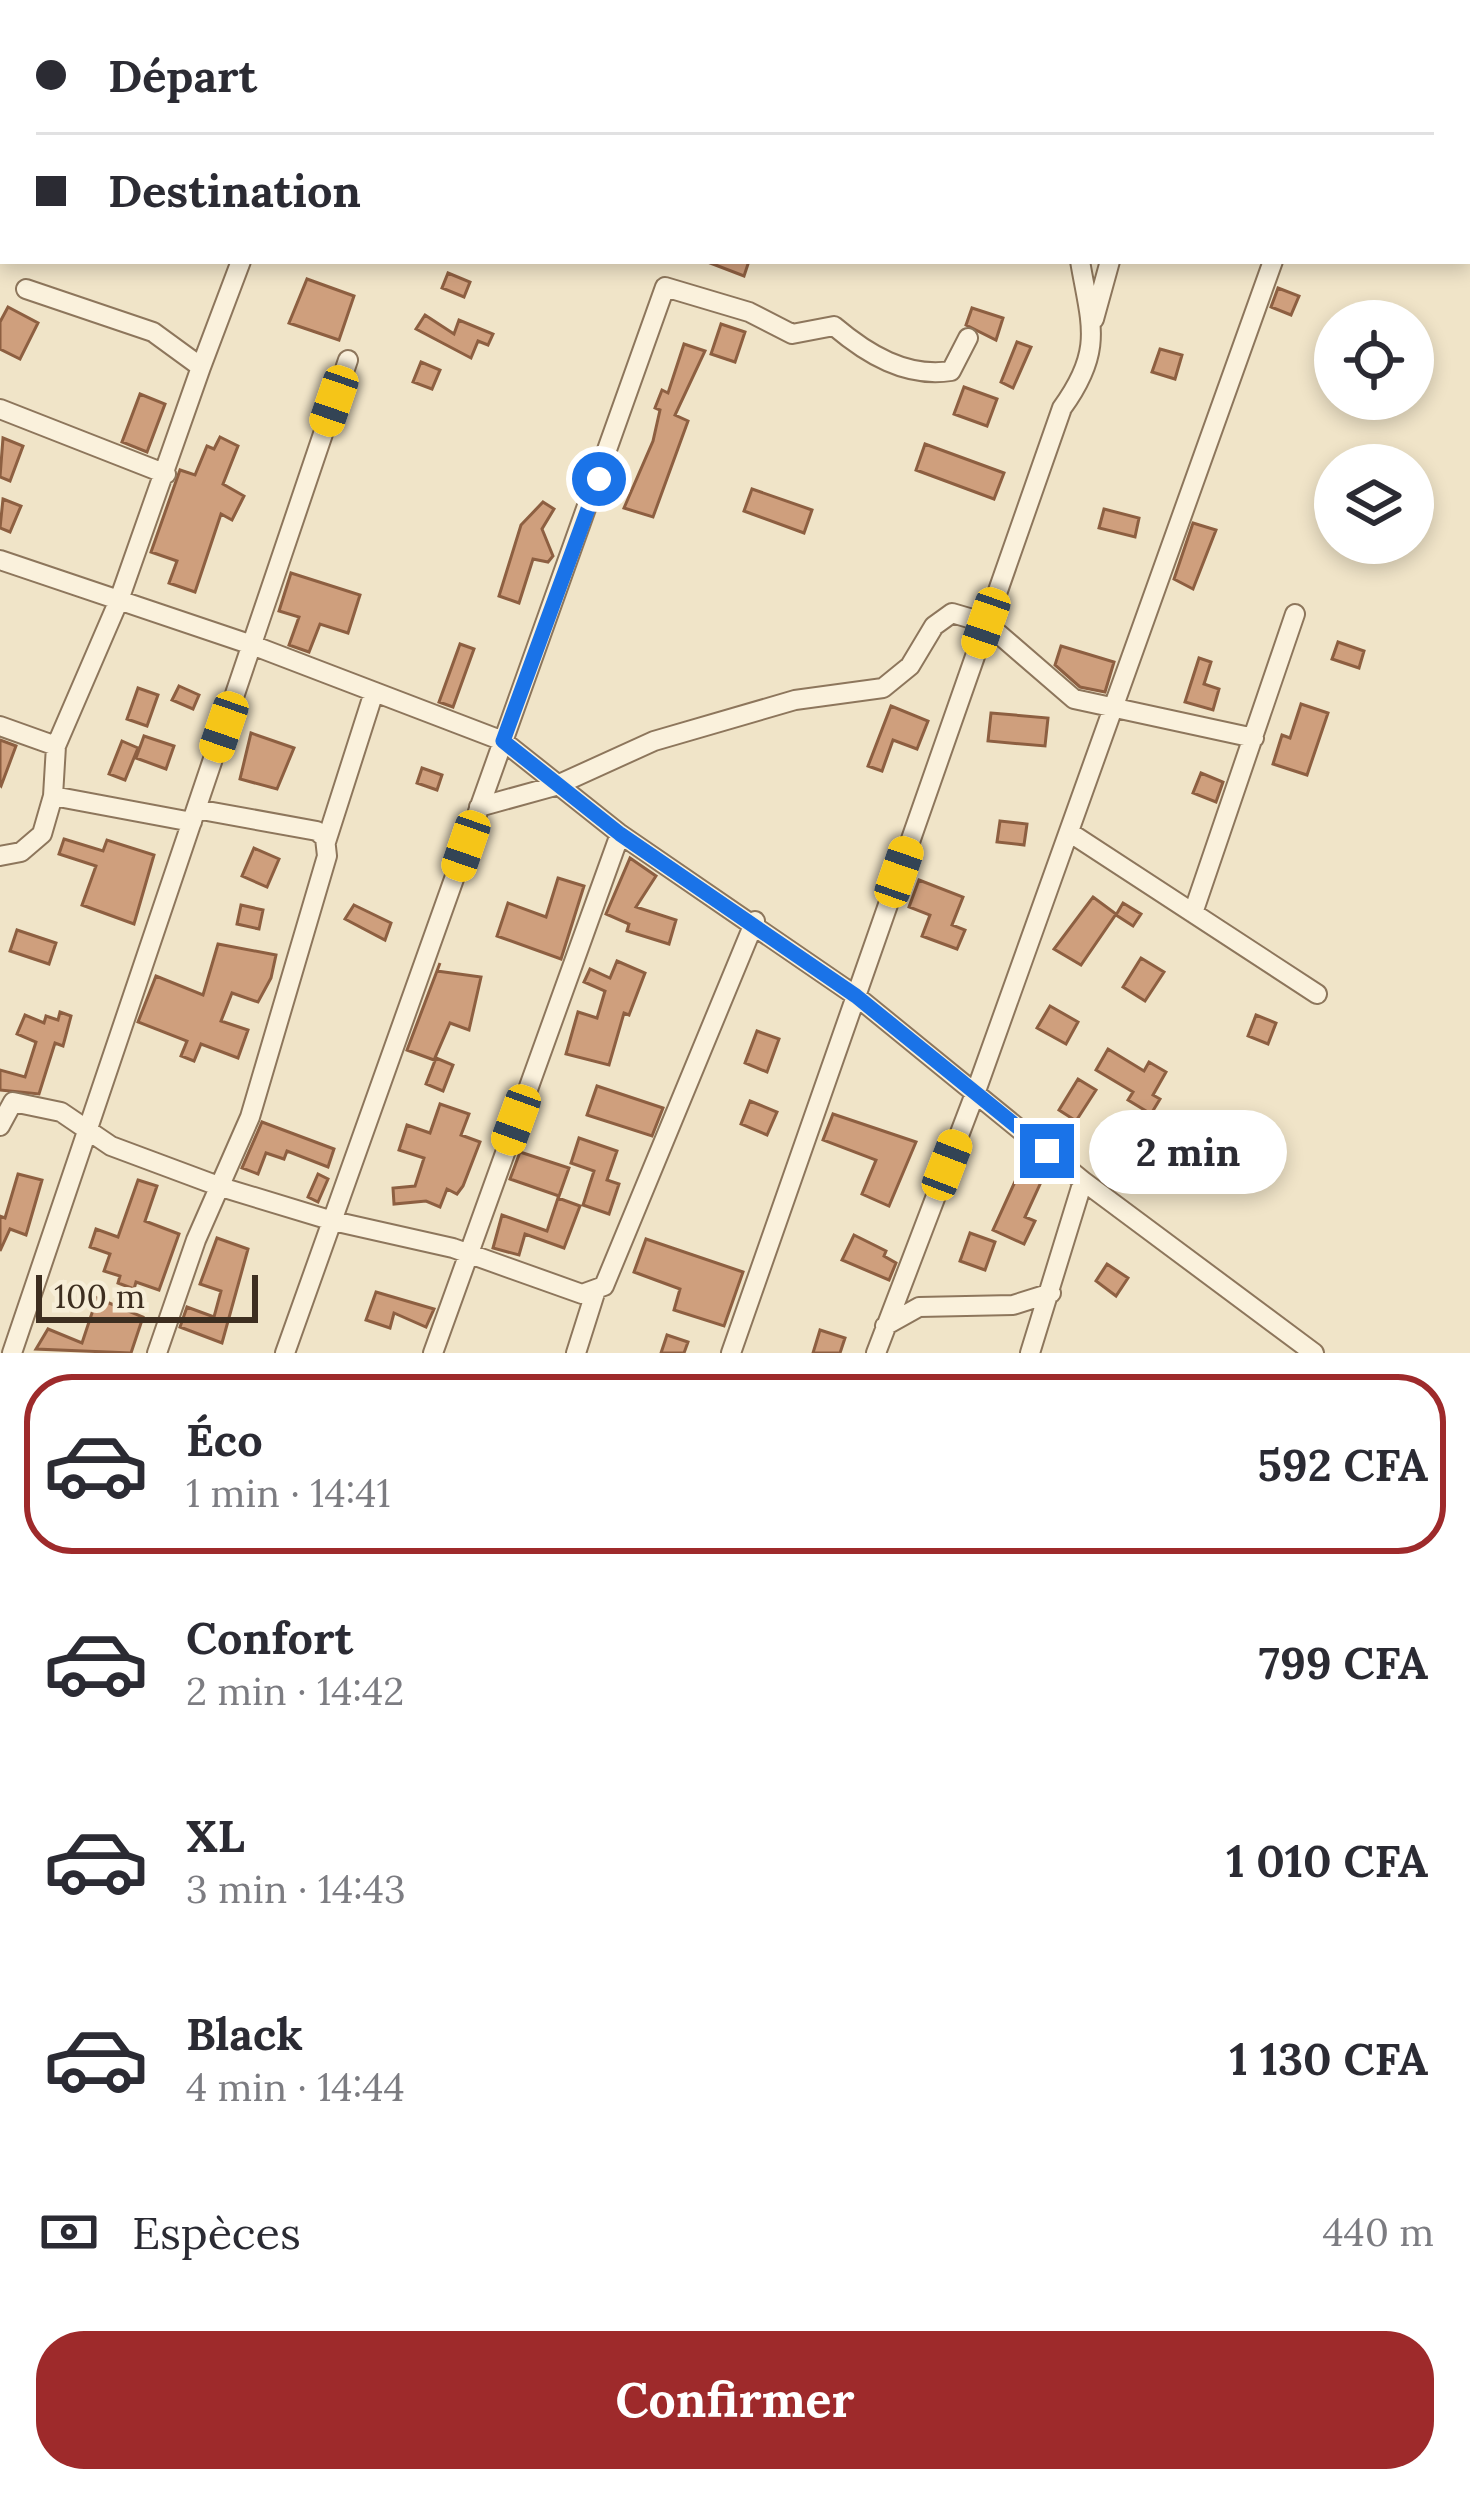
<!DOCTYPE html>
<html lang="fr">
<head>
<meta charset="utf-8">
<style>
  body { margin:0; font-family:Lora,serif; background:#f2f2f3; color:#2b2b33; height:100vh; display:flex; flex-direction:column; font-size:45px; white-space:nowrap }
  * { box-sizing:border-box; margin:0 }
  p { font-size:39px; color:#7c7c81 }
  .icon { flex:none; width:66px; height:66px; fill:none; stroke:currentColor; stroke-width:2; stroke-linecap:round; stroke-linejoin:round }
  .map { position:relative; height:1353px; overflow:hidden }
  .details { display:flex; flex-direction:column; background:#fff; flex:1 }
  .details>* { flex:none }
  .guide { position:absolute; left:0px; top:0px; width:1470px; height:264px; box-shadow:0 6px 18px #0003; display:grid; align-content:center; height:264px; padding:0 36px; background:#fff }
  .fabs { position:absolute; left:1314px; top:300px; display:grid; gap:24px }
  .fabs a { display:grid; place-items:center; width:120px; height:120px; border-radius:50%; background:#fff; box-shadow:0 6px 18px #0003; font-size:60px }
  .scale { position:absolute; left:36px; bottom:30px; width:222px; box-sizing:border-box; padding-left:12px; border:6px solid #3d2e20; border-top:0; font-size:33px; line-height:42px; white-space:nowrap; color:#3d2e20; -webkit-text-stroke:9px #f7eed8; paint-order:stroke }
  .end { position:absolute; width:54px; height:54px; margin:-27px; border:15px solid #1a73e8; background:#fff; box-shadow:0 0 0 6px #fff }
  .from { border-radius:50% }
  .bubble { position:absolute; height:84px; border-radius:42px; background:#fff; box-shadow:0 6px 18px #0003; font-size:39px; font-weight:800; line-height:84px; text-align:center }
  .car { position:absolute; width:36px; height:72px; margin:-36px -18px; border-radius:15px; box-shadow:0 0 9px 3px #0007; background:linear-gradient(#f5c518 24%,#345 0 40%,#f5c518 0 76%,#345 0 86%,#f5c518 0) }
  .guide b { display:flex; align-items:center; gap:42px; height:114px; font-size:45px }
  .guide b+b { border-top:3px solid #e1e1e2 }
  .guide i { width:30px; height:30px; background:#2b2b33 }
  ul { padding:21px 0 0; list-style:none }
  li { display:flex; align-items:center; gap:36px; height:180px; margin:0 24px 18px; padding:0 12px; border:6px solid transparent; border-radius:48px }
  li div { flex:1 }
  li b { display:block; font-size:45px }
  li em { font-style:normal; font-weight:800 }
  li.selected { border-color:#9e2a2b }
  li>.icon { width:108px; height:108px; stroke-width:1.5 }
  .pay { display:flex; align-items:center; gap:30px; height:132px; padding:0 36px; font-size:45px }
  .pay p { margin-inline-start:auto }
  .button { display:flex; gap:24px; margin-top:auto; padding:24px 36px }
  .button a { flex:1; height:138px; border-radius:48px; background:#9e2a2b; color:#fff; font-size:48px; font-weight:800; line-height:138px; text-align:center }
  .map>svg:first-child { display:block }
  .building { fill:#cf9f7d; stroke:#8d5f41; stroke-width:3 }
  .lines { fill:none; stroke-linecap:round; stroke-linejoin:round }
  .minor-casing { stroke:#8d765c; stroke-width:22 }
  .minor { stroke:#faf1dc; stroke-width:18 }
  .route { stroke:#1a73e8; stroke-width:15 }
</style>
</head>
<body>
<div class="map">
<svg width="1470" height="1353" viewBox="0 0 1470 1353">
  <rect width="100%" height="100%" fill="#f0e4c8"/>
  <path class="building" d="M705,261H749L744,276Z
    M448,273L470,282L464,297L442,288Z
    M307,279L354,296L339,340L289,323Z
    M1278,288L1299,296L1291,315L1271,307Z
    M8,307L38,323L20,359L0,349V322Z
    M972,308L1003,318L996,340L966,325Z
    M425,315L454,334L459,320L493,334L488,345L478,341L471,358L416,329Z
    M721,324L745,332L735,362L711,354Z
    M1017,342L1031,347L1013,388L1001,382Z
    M684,344L705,351L675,415L688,421L653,517L624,508L653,441L660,410L655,408L662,390L668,393Z
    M1160,349L1182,355L1175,379L1152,372Z
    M421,362L440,370L432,389L413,382Z
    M964,387L997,399L987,426L954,414Z
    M140,394L165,404L147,452L122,442Z
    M220,437L238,446L223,484L244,496L232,520L221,514L195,592L169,583L177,561L151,552L180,470L195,475L207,446L214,449Z
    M3,438L23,446L10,481L0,477Z
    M925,444L1004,473L994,499L916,470Z
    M752,489L812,510L804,533L744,511Z
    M3,499L21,506L10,532L0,528Z
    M543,502L554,509L542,529L553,556L548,562L533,559L519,603L499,596L521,525Z
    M1104,509L1139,518L1135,537L1099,528Z
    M1193,523L1216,530L1193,589L1174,579Z
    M291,573L360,595L348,633L320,624L309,652L289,645L299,617L279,611Z
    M1338,642L1364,651L1359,668L1332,659Z
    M460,644L474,649L453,707L439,702Z
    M1061,646L1114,662L1105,692L1080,687L1055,665Z
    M1199,658L1211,662L1204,684L1219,689L1213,710L1185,702Z
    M179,686L199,695L193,709L172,700Z
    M138,688L158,695L147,726L127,719Z
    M1301,704L1328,713L1307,775L1273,764L1282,735L1290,738Z
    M891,706L928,721L917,749L893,740L882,771L868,766Z
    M991,713L1048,718L1045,746L988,741Z
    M251,733L294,748L277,789L240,779Z
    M144,736L174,746L166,769L136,758Z
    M0,740L16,746L1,786L0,785Z
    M122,741L138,748L125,780L109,774Z
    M422,768L442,775L437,790L417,783Z
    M1201,773L1223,782L1216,802L1193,793Z
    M1000,821L1027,824L1024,845L997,842Z
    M64,839L103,851L107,840L154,855L134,924L82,905L96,866L59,854Z
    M254,848L279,859L267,887L242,876Z
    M630,858L656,876L636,907L676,920L669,944L627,931L629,924L606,914Z
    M558,878L584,886L561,959L497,936L508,903L546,917Z
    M919,880L963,897L952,925L965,930L957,949L922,936L930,915L909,907Z
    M1093,897L1116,914L1081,965L1054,949Z
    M1123,903L1141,914L1133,926L1116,915Z
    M241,905L263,910L259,929L237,924Z
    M354,905L391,923L385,940L345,919Z
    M17,930L56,943L49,964L10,951Z
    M218,944L276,955L271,978L258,1002L232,993L221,1021L248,1030L238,1058L201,1044L194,1061L181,1056L187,1041L138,1022L156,976L203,995Z
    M1141,958L1164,972L1145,1001L1123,987Z
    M617,961L645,973L629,1015L624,1013L609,1065L566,1054L578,1012L597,1018L605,991L584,982L590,969L610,978Z
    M440,963L437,971L481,977L469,1030L450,1023L434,1060L407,1050Z
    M1050,1006L1078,1022L1066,1044L1037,1028Z
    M60,1012L71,1016L63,1046L55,1043L39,1094L0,1090V1070L25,1077L36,1042L17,1034L25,1015L44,1023L46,1016L58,1020Z
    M1256,1015L1276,1023L1268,1044L1248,1036Z
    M757,1031L779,1039L767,1072L745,1063Z
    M1108,1049L1144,1071L1149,1062L1166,1072L1153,1095L1160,1099L1151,1114L1128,1100L1133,1092L1096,1070Z
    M436,1058L453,1065L443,1091L426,1084Z
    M1078,1079L1096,1090L1076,1121L1059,1110Z
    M597,1086L663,1108L652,1136L587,1115Z
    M750,1101L777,1112L767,1135L741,1124Z
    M440,1104L469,1114L461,1135L480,1142L463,1186L457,1194L447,1189L440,1207L426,1201L394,1204L393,1188L415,1186L424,1158L399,1150L407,1125L430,1133Z
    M833,1114L916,1142L889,1206L862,1194L876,1160L823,1140Z
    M262,1122L334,1149L328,1167L287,1151L284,1159L266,1153L258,1174L242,1168Z
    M579,1138L617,1151L607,1180L619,1184L609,1214L583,1205L594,1171L571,1163Z
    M520,1152L569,1168L559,1196L510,1179Z
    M1028,1153L1047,1169L1025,1217L1035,1221L1024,1244L993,1230Z
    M1225,1155L1246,1171L1232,1189L1211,1173Z
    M18,1174L42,1180L26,1235L10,1229L0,1251V1216L5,1218Z
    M318,1174L328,1179L318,1202L308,1197Z
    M138,1180L157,1186L145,1221L179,1234L159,1290L136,1282L134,1289L118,1283L120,1276L104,1271L110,1254L90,1247L96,1229L118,1237Z
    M558,1198L580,1206L564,1248L525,1234L519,1255L493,1248L502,1215L547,1231Z
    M970,1233L995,1242L985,1270L960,1261Z
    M854,1235L886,1251L884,1256L896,1263L889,1280L842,1260Z
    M217,1238L248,1249L222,1343L180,1327L187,1307L214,1317L221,1291L200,1284Z
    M646,1239L743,1272L724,1326L674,1310L680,1289L634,1272Z
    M1107,1264L1128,1278L1116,1296L1096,1281Z
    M376,1292L434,1309L426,1327L394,1313L390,1328L366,1320Z
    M97,1298L143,1317L131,1353L36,1349L48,1329L82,1343Z
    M820,1330L845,1338L840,1353H813Z
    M667,1335L688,1342L684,1353H661Z"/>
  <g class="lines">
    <defs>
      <path id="minor" d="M329,3L330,0
        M1343,3V0
        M1094,319L1110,261
        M201,367L241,261
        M0,409L166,474
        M0,560L252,645L503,741L620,834L856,996L1083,1181L1030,1353
        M0,726L56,746
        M53,796L192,822
        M479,807L555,786L654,741L795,700L883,688L910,666L934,626L952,613L986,623L1074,699L1254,738
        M1069,832L1317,994
        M326,842L374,692
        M0,856L21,852L42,834L53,796L56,746L119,600L201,367L153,332L26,289
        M1193,913L1295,614
        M0,1126L13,1102L61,1112L111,1146L221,1187L333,1221L453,1248L582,1294L604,1286L755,921
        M1083,1181L1314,1353
        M885,1326L919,1307L1013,1305L1051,1293
        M12,1353L348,360
        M157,1353L196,1240L250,1117L327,856L325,838L317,831L196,809
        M285,1353L665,287L749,312L792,334L834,326C867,354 906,378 951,371L968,338
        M433,1353L620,834
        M576,1353L595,1293
        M731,1353L1062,408C1104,350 1091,325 1080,261
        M876,1353L976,1091L1273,261"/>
    </defs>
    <use href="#minor" class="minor-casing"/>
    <use href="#minor" class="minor"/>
  </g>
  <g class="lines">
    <path class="route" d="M599,479L503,741L620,834L856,996L1047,1151"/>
  </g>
</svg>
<div class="fabs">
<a><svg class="icon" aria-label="locate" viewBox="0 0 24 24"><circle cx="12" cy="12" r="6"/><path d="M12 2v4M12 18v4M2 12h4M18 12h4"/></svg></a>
<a><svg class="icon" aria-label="layers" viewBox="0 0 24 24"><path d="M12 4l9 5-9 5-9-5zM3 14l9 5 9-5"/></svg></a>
</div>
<div class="scale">100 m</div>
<i class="end from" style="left:599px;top:479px"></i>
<i class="end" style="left:1047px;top:1151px"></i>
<div class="bubble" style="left:1089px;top:1110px;width:198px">2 min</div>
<i class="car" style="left:334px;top:401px;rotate:199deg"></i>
<i class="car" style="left:986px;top:623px;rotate:199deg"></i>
<i class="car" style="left:224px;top:727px;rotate:199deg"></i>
<i class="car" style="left:466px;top:846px;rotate:199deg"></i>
<i class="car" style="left:899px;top:872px;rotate:19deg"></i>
<i class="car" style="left:516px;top:1120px;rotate:200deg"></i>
<i class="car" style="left:947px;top:1165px;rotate:21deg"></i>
<div class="guide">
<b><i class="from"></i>Départ</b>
<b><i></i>Destination</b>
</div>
</div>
<section class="details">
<ul>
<li class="selected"><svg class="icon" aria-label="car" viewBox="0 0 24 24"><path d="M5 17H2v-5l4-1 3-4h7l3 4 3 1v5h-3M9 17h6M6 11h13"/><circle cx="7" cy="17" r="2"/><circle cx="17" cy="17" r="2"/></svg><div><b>Éco</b><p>1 min · 14:41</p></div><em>592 CFA</em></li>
<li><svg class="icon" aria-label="car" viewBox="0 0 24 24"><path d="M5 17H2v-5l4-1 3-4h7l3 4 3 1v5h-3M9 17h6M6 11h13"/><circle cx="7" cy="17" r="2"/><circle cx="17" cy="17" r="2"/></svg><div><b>Confort</b><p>2 min · 14:42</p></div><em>799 CFA</em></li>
<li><svg class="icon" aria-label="car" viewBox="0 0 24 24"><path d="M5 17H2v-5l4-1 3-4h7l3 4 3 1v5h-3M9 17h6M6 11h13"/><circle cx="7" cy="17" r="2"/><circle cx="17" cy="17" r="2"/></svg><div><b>XL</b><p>3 min · 14:43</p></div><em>1 010 CFA</em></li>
<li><svg class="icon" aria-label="car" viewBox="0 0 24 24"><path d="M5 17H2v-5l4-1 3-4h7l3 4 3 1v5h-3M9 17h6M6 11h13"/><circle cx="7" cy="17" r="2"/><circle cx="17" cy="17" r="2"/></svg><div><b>Black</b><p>4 min · 14:44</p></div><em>1 130 CFA</em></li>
</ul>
<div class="pay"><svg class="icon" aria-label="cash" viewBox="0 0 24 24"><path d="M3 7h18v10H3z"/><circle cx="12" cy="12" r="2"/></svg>Espèces<p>440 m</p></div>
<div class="button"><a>Confirmer</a></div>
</section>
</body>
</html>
